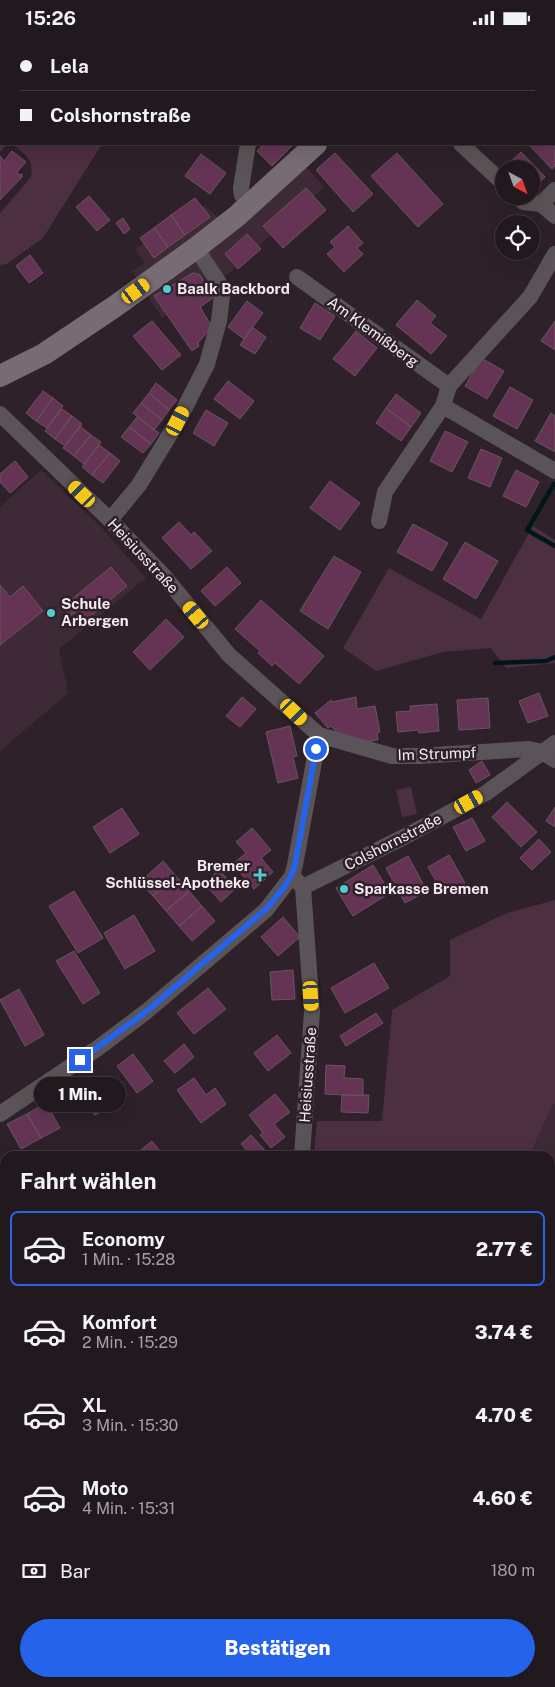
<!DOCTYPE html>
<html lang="de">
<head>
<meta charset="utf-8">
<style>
  body { margin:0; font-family:"Public Sans",sans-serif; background:#2e262c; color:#f1f3f6; height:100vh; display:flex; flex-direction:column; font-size:19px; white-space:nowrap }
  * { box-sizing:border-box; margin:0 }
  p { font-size:16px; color:#a2a0a4 }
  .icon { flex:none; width:28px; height:28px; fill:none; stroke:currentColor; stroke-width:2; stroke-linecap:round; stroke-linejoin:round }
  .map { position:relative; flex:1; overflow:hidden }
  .side { position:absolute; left:0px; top:1116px; width:555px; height:536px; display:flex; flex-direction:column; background:#22191f; border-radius:15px 15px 0 0; box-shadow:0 5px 20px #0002,0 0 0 1px #3f383d }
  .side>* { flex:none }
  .banner { position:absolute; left:0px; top:0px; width:555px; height:110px; box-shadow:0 5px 20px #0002,0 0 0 1px #3f383d; display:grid; align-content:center; height:110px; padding:0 20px; background:#22191f }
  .needle { width:32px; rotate:139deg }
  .buttons { position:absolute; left:495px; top:125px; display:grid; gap:10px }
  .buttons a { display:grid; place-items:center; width:45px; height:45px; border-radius:50%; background:#22191f; box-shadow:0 5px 20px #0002,0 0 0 1px #3f383d; font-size:25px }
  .end { position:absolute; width:22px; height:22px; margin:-11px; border:6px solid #2563eb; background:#fff; box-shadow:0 0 0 2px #fff }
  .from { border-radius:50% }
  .bubble { position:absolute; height:35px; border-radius:18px; background:#22191f; box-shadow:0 5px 20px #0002,0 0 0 1px #3f383d; font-size:16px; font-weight:800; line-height:35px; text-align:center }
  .car { position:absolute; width:15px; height:30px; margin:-15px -8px; border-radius:6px; box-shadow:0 0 4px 1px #0007; background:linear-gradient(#f5c518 24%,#345 0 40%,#f5c518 0 76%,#345 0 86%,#f5c518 0) }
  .banner b { display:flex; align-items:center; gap:18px; height:48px; font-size:19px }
  .banner b+b { border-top:1px solid #3f383d }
  .banner i { width:12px; height:12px; background:#f1f3f6 }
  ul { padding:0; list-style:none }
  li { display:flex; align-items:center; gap:15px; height:75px; margin:0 10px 8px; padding:0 10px; border:2px solid transparent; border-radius:8px }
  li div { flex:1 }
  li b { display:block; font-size:19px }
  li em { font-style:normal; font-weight:800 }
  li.current { border-color:#2563eb }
  li>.icon { width:45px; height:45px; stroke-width:1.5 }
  h2 { padding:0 20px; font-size:22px; line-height:60px }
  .pay { display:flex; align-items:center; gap:12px; height:55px; padding:0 20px; font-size:19px }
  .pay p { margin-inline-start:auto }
  .cta { display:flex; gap:10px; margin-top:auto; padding:10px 20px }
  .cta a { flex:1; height:58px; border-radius:30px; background:#2563eb; color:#fff; font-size:20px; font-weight:800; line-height:58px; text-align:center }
  .status { display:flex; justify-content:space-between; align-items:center; height:35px; padding:0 25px; background:#22191f; direction:ltr }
  .status svg { height:14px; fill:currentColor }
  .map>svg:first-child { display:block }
  .built { fill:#3d2a36 }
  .green { fill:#4d2f42 }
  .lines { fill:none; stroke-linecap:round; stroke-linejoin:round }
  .stream { stroke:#001719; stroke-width:4.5 }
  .building { fill:#653454; stroke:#665660 }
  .minor { stroke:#5a5357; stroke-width:16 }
  .secondary { stroke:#776c73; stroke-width:22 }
  .route { stroke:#2563eb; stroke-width:6 }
  .poi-dot { fill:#51ccd1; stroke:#2e2129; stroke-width:2 }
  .labels { text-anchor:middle; stroke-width:5; stroke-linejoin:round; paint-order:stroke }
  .poi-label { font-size:15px; font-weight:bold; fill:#f4eaf0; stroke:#2e2129; text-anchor:start }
  .street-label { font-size:15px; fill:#f4eaf0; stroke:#2e2129 }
</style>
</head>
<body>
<div class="status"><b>15:26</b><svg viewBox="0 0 49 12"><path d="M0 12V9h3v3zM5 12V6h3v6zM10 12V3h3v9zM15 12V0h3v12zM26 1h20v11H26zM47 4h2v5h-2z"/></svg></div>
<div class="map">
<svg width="555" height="1652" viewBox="0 0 555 1652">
  <rect width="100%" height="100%" fill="#2e2129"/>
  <path class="built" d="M297,121L324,152L228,239L162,283L132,236L145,228L135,214L204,170L223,187Z
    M41,435L100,491L146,543L59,614L68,658L0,716V472Z
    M555,1069V1272L550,1270V1121H529L552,1070Z"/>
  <path class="green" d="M0,0H64L66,1H1V109H7L0,117Z
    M12,109H102L43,203L7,229L0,230V178L31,142C34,123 25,120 12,109Z
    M533,491L555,505V628L506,633L491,613L443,617L376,636L343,613L389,533L481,584Z
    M411,752L417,779L402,782L396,755Z
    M555,865V1069L552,1071L529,1121H314L317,1086H382L392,975L450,941V905L507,878Z"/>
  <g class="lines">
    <path class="stream" d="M554,449L527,495L555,511
      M495,628L546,626L555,622"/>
  </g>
  <path class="building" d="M115,0H141L140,1H116Z
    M166,0H213L212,1H165Z
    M344,0H387L388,1H342Z
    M499,0H526L529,1H498Z
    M554,100L555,101V131L552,134L528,109H554Z
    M264,109H294L272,131L257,116Z
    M12,116L26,127L17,137L20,140L22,139V142L0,165V121L4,126Z
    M521,117L545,142L531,155V134H503Z
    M335,118L373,159L353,177L316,135Z
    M397,118L443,169L418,192L371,141Z
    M201,119L226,138L210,159L185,141Z
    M306,153L326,175L283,213L263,191Z
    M89,161L110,185L97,196L76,172Z
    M195,163L210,182L185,200L171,180Z
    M171,180L185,200L168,212L154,193Z
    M123,183L130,194L124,199L116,188Z
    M348,191L363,208L357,213L363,219L344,237L327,219L335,212L330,207Z
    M154,193L168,212L154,223L140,203Z
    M247,199L261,214L238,234L225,219Z
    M30,220L43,238L29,248L16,231Z
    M193,238L200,240L213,263L200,272L212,292L198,308L199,311L192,316L154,261Z
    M417,265L436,281L430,288L447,301L431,319L396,290Z
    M247,266L263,278L244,304L228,292Z
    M315,268L335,281L320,305L300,293Z
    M152,286L181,320L162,335L133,301Z
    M555,286V315L541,306Z
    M252,292L266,302L255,319L240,310Z
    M356,296L377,313L355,341L333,324Z
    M481,323L504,336L487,364L465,351Z
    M228,346L254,366L240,384L214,364Z
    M156,348L177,365L169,375L149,358Z
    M510,352L533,365L517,394L493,381Z
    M43,356L53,363L36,386L26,378Z
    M149,358L169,375L162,385L141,368Z
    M396,359L421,378L411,392L386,373Z
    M53,363L63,371L47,393L36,386Z
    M141,368L162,385L154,395L133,378Z
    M386,373L411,392L401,406L376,388Z
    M62,374L72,381L55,404L45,396Z
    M206,375L228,388L214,411L193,398Z
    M551,378L555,381V417L535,406Z
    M72,381L82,389L65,411L55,404Z
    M137,382L159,398L151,409L129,392Z
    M80,391L91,400L74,421L63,413Z
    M129,392L151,409L143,418L121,402Z
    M445,396L468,407L452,437L430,426Z
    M91,400L101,407L84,429L74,421Z
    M99,410L110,418L92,440L82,432Z
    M481,414L502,423L490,452L468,443Z
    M110,418L120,426L103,448L92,440Z
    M15,426L28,442L10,458L0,447V439Z
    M516,435L539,447L526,472L503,461Z
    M330,446L360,468L340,495L310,473Z
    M179,487L191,500L194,497L212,516L191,534L162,503Z
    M413,489L448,508L432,536L397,517Z
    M465,507L498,526L476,564L443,544Z
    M334,521L361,537L328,594L300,576Z
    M111,532L127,551L87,584L71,565Z
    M227,532L241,548L215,571L201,556Z
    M0,550L10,562L23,551L43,576L0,610Z
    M261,565L324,621L299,649L275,628L272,631L258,618L260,616L235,594Z
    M68,567L76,577L70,581L63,571Z
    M166,584L184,602L150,635L133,617Z
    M539,658L548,681L528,688L519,666Z
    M242,662L256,674L240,692L226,681Z
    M356,662L357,674L375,671L380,697L377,698L378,705L362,707L339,700L331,691L328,693L315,678L331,665L332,667Z
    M488,663L490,693L459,695L457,665Z
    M437,669L439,696L419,698L418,695L398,697L396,677L411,676L410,671Z
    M290,691L297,721L293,722L298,743L278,748L266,697Z
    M482,726L490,740L476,748L469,735Z
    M507,767L537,797L521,812L492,782Z
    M555,772V792L546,786Z
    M122,773L139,799L110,818L93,792Z
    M472,783L485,806L466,816L453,792Z
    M252,793L271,815L261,823L273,837L254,854L233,829L246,818L236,807Z
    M539,804L551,817L532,835L520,823Z
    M449,820L465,848L444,860L428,832Z
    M408,821L427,856L405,868L386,833Z
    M163,826L176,841L153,861L140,847Z
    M373,830L390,858L353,881L336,853Z
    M219,835L236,853L221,867L204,848Z
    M176,841L189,856L166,876L153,861Z
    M74,856L103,903L78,918L49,871Z
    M189,856L202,871L179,891L166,876Z
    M202,871L215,886L192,906L179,891Z
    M134,880L155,916L125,934L104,898Z
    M283,882L300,902L278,921L261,902Z
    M74,916L100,958L83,969L56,926Z
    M374,928L389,953L345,978L331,953Z
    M293,935L295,964L272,965L270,937Z
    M208,953L226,974L194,999L177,978Z
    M19,954L44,1000L25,1011L0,965Z
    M376,978L383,988L346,1011L340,1001Z
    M277,1000L291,1018L268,1036L254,1018Z
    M184,1009L194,1022L175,1038L164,1026Z
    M133,1019L153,1046L137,1058L117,1031Z
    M326,1030L345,1031L344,1043L363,1044V1061L325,1059Z
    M93,1042L111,1070L95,1080L77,1053Z
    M194,1043L206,1060L215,1053L226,1069L201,1088L177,1055Z
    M275,1059L290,1077L274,1089L285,1102L271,1113L260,1100L263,1098L249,1080Z
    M342,1060H369L368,1078L341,1077Z
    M46,1068L60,1093L41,1103L27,1079Z
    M27,1079L41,1103L21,1114L7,1089Z
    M251,1100L270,1121H252L241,1109Z
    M152,1106L164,1121H133Z
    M0,1145L5,1152V1169L0,1172Z
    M5,1256V1281L0,1284V1258Z
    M550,1283L555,1285V1290L550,1299Z
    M0,1325L5,1334V1356L0,1358Z
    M550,1429L555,1438V1441L550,1444Z
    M555,1481V1498L550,1489V1484Z
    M0,1532L5,1541V1562L0,1565Z
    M555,1597V1612L550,1606V1602Z
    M48,1648H58L61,1652H41Z
    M163,1648H188L191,1652H166Z
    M305,1648H333L336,1652H308Z"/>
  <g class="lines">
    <path class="minor" d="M275,1L276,0
      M248,109L241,153L242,160L250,170
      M461,109L504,149
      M518,161L523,167L541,169L555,181
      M541,169L555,155
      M297,242L449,351
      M443,371L555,436
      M0,379L110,485L164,541L229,620L319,700L392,721H419L529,714L542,717L555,725
      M110,485L139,450L178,386L207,329L219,286L222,261L219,248L196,213
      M379,486L385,457L443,371L449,351L530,262L555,219
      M295,844L303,852L312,976L302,1121
      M303,852L404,802L486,758L555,708
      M0,1079L98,1013L147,976L266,875L292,841L295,830L319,700
      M0,1292L5,1300
      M550,1467L555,1464
      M0,1640L7,1652
      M215,1648L217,1652
      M242,1652L250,1648"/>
    <path class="secondary" d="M429,1L430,0
      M0,341L44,319L114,272L196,213L237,181L316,109"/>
  </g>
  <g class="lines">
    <path class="route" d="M80,1025L147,976L266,874C278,860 290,847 295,830L316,714"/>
  </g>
  <g class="poi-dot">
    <circle cx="167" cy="254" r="5"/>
    <circle cx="51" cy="578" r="5"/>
    <path d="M257.5 832.5h5v5h5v5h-5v5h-5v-5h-5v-5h5z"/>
    <circle cx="344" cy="854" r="5"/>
  </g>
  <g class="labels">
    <g class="poi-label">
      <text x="177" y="259">Baalk Backbord</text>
      <text x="61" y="574">Schule<tspan x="61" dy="17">Arbergen</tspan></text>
      <text x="250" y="836" text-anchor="end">Bremer<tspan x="250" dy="17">Schlüssel-Apotheke</tspan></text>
      <text x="354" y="859">Sparkasse Bremen</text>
    </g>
    <g class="street-label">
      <text transform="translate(373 297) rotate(36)" y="5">Am Klemißberg</text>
      <text transform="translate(143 521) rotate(47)" y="5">Heisiusstraße</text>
      <text transform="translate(437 719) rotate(-2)" y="5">Im Strumpf</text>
      <text transform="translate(393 807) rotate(-27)" y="5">Colshornstraße</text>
      <text transform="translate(308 1040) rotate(-86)" y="5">Heisiusstraße</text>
    </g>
  </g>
</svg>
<div class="buttons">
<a><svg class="needle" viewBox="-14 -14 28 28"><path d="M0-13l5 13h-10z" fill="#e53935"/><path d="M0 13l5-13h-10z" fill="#a2a0a4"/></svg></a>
<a><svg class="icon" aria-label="locate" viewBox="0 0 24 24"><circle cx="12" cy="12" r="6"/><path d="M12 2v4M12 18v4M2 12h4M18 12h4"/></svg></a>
</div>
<i class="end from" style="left:316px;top:714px"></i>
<i class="end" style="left:80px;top:1025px"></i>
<div class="bubble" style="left:34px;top:1042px;width:92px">1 Min.</div>
<i class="car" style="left:136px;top:256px;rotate:54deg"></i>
<i class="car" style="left:178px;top:386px;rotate:27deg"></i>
<i class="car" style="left:82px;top:459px;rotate:314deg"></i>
<i class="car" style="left:196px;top:580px;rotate:320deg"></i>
<i class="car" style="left:294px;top:677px;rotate:134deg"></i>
<i class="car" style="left:469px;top:767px;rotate:61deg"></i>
<i class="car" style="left:311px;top:961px;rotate:176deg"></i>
<div class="banner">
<b><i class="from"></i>Lela</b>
<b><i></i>Colshornstraße</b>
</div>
<section class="side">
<h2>Fahrt wählen</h2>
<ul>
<li class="current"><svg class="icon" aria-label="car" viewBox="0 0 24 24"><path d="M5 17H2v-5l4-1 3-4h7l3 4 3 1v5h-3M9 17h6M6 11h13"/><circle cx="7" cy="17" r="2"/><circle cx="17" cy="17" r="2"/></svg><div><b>Economy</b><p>1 Min. · 15:28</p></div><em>2.77 €</em></li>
<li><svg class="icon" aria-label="car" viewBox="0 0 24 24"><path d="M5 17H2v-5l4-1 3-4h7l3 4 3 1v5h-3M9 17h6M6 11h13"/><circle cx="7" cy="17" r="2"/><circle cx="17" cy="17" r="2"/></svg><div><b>Komfort</b><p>2 Min. · 15:29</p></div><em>3.74 €</em></li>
<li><svg class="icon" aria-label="car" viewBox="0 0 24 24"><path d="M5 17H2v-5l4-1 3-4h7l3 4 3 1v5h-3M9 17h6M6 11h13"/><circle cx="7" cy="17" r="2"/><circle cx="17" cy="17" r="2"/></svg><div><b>XL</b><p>3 Min. · 15:30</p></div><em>4.70 €</em></li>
<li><svg class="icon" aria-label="car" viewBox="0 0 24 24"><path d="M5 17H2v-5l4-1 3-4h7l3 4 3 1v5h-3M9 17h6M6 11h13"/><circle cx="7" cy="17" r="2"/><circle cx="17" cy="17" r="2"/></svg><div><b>Moto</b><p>4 Min. · 15:31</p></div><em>4.60 €</em></li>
</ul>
<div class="pay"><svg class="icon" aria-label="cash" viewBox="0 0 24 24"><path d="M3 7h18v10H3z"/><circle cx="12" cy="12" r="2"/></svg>Bar<p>180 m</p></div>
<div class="cta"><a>Bestätigen</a></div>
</section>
</div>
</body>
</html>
